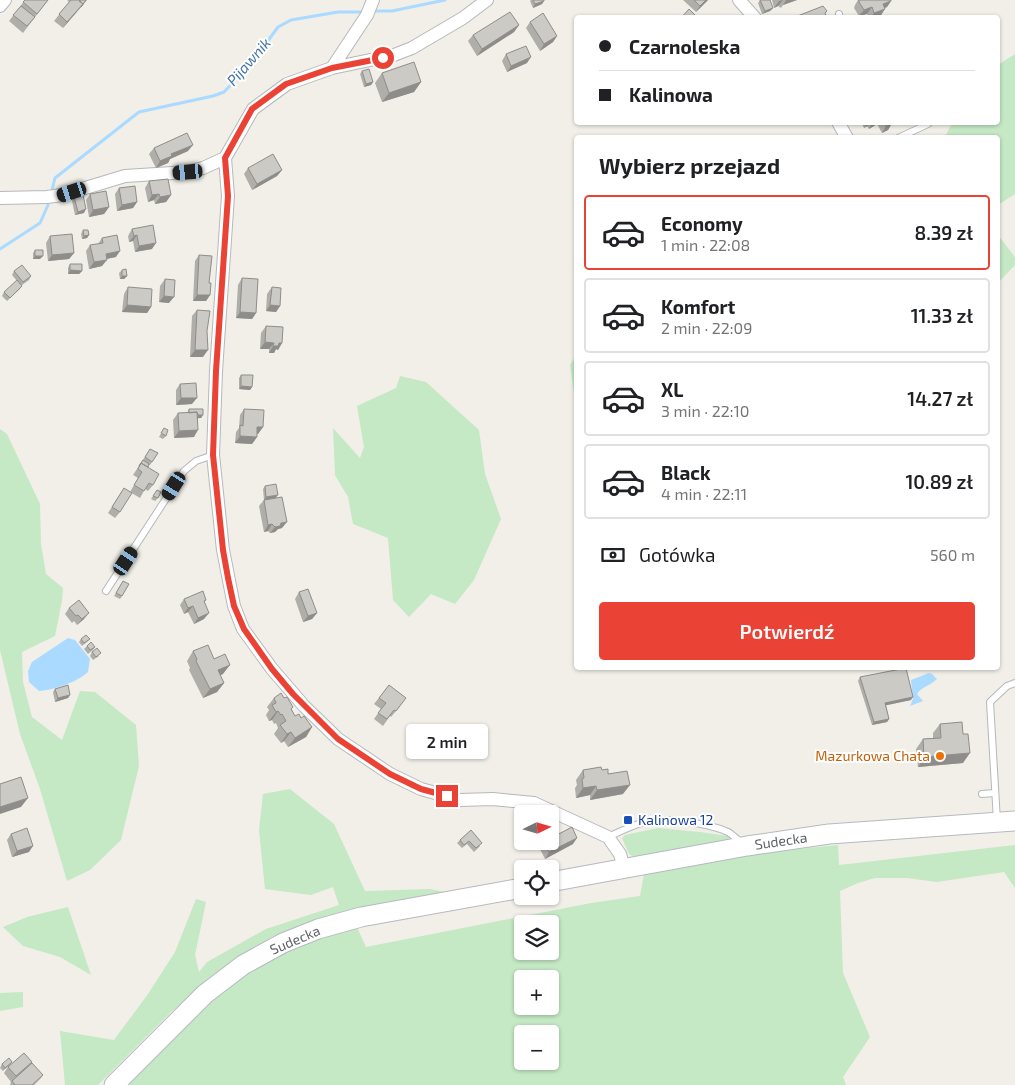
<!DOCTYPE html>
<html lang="pl">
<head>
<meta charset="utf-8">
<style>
  body { margin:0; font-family:"Exo 2",sans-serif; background:#f6f6f6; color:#202124; height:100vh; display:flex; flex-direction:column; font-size:19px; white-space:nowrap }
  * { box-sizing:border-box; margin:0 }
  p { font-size:16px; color:#757577 }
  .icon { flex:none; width:28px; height:28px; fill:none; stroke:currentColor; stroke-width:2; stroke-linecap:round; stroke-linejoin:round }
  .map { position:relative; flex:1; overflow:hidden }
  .drawer { position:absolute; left:574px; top:135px; width:426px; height:535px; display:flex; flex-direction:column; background:#fff; border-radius:5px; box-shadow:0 1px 4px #0004 }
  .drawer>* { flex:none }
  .hud { position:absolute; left:574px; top:15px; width:426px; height:110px; border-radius:5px; box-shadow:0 1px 4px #0004; display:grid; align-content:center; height:110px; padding:0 25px; background:#fff }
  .needle { width:32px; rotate:85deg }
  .controls { position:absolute; left:514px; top:805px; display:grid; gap:10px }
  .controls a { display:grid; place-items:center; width:45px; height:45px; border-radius:5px; background:#fff; box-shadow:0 1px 4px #0004; font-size:25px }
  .end { position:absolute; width:22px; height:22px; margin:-11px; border:6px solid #ea4335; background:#fff; box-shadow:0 0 0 2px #fff }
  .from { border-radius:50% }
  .bubble { position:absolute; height:35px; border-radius:5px; background:#fff; box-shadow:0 1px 4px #0004; font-size:16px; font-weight:600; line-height:35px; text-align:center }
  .car { position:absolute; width:15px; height:30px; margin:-15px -8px; border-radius:6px; box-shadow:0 0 4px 1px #0007; background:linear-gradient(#222 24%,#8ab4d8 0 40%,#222 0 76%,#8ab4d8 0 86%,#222 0) }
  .hud b { display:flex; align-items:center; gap:18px; height:48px; font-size:19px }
  .hud b+b { border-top:1px solid #e0e0e0 }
  .hud i { width:12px; height:12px; background:#202124 }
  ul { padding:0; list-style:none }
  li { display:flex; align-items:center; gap:15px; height:75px; margin:0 10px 8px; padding:0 15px; border:2px solid #e0e0e0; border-radius:5px }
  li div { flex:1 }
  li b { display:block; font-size:19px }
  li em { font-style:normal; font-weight:600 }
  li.active { border-color:#ea4335 }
  li>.icon { width:45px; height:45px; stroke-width:1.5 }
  h2 { padding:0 25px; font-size:22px; line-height:60px }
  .pay { display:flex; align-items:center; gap:12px; height:55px; padding:0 25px; font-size:19px }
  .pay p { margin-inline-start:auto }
  .button { display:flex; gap:10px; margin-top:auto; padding:10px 25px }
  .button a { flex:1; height:58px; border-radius:5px; background:#ea4335; color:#fff; font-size:20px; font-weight:600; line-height:58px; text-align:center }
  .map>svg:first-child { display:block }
  .green { fill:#c5e8c5; fill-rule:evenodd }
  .water { fill:#aadaff }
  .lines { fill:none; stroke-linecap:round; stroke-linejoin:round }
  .stream { stroke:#aadaff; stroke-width:3 }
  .service-casing { stroke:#b5b8bc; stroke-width:8 }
  .minor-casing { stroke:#b5b8bc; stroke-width:14 }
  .secondary-casing { stroke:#b6babf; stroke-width:21 }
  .service { stroke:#fff; stroke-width:6 }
  .minor { stroke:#fff; stroke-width:12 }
  .secondary { stroke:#fff; stroke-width:19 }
  .wall { fill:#afaea9 }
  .shaded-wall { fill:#8f8d8a }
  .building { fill:#cccac5; stroke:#8f8d8a }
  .route { stroke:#ea4335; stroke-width:6 }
  .food-dot { fill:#e8710a; stroke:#fff; stroke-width:2 }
  .transit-dot { fill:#1a4fb4; stroke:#fff; stroke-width:2 }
  .labels { text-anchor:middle; stroke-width:4; stroke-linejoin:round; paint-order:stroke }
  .food-label { font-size:14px; fill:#c56008; stroke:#fff; text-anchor:end }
  .transit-label { font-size:14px; fill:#164399; stroke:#fff; text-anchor:start }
  .street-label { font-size:14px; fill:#5f6368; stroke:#fff }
  .water-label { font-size:15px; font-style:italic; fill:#4174aa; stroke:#fff }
</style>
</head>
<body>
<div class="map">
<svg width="1015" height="1085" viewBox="0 0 1015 1085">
  <rect width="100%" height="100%" fill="#f1efe8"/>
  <path class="green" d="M1015,54V194L998,205V138L945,137L952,123L998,122V65Z
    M998,235L1015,257V265L998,283Z
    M576,355V408L570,365Z
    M400,376L426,382L479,430L485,474L501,519L474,580L455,604L431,594L409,617L393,600L388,538L353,524L348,497L335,475L333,428L360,458L364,447L357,406L396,388Z
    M0,429L7,434L40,504L41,544L46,574L63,588L62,601L55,636L22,652L23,682L32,717L62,740L80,691L95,692L136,725L139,766L121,840L90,870L67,881L40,789L20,734L0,650Z
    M290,789L334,824L365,891L430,889L445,892L339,914L273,936L224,968L171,1012L98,1085H65L60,1031L114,1040L148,994L175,952L196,899L206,902L195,955L199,972L207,962L266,929L339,905L333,887L311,895L265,889L259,830L263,794Z
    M658,828L700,832L728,836L730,840L636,858L629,854L622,838L625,835Z
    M838,845L839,865L1015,845V888L1004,872L937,882L907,878H875L858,883L840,891L843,973L870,1037L843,1077L846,1085H127L204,1002L235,975L316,929L356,925L366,947L591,903L640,896L644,874L758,853ZM522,924H550V951H522ZM522,979H550V1006H522ZM522,1034H550V1061H522Z
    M68,907L91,975L60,957L23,946L3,927L27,917Z
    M23,992V1007L0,1011V993Z"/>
  <path class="water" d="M68,638L75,640L90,659L88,672C77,682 54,690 39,691L29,682L28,671L32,662Z
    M929,673L932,674L937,679C930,686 921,687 917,694L923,701L910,706L913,699L911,680Z"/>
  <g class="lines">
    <path class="stream" d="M373,11H392L445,0
      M52,190L55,178L139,112L213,96L224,92L254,60L278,27L291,20L338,12H364
      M0,249L40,223L48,205"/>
    <defs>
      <path id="service" d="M839,14L840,18
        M898,138L928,124
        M106,591L184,471L196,461L213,455
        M982,794L994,793
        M997,821L990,702L1007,686L1015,683
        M608,837C619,832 631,826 644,822C664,817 708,823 728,832C733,835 738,840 743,844"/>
      <path id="minor" d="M739,0L755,18
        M0,6L5,0
        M332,68L367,15L373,0
        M838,122L847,138
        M225,158L228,196L216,371L213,455L223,550L234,606L243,629L272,669L304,706L338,739L390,774L421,789L460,800L493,799L534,803L608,837L620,854L624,868
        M0,198L47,197L62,195L125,176L188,172L203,168L225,158L253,109L287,84L332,68L394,55L412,48L463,18L487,0"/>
      <path id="secondary" d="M550,882L747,846L829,834L1015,821
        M114,1085L205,994L243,965L283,943L318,929L361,917L522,888"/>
    </defs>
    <use href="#service" class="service-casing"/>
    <use href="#minor" class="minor-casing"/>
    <use href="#secondary" class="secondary-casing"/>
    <use href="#service" class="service"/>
    <use href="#minor" class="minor"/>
    <use href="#secondary" class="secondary"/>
  </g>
  <path class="wall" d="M25,0H48L23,33L9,21Z
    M67,0H87L63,28L54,21L69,2Z
    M531,0H544L542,4L533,8L530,1Z
    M683,0H708L696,12Z
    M760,0L773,8L770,11L762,14L758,3Z
    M772,0H797L783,5L781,8L778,6L774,8Z
    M858,0H891V1L887,7L885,8L881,15L875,18H869L867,14L859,16L854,8L855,5Z
    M530,22L557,36L553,42L540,51L526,28Z
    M519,25L514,32L477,56L468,41L473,35Z
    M506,54L527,63L507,72L502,61Z
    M362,71L373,82L371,85L364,87L360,74Z
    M382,73L421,82L414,92L382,102L375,83Z
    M861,122H892V123L888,130L882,133L877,124L869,129L867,126L864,128Z
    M154,148L188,151L170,159L168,163L156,168L149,154Z
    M248,168L282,170L277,176L252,190L244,174Z
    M149,181L171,195L166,202L155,204L154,200L148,202L145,188Z
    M119,188L137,202L133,208L117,211L115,194Z
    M90,194L109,207L104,214L89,217L86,200Z
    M74,197L84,213L75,215L72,201Z
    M132,229L152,249L135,252L133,241L129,242L128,236Z
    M83,230L89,235L87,238L82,239L81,234Z
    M50,236L74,253L69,259L48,261L46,243Z
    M102,238L116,257L106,259L102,266L89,269L86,251L90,245L98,244Z
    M35,250L40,259H33V253Z
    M199,255L209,283L210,295L206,301H193L195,261Z
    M70,264L82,271L79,274H68V268Z
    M122,270L127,276L124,279H120L119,273Z
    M14,271L31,276L29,280L22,285L20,289L7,301L2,296L4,292L17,281L12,275Z
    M242,278L256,313L252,319L236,318L238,285Z
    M165,279L169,303L159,302L160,286Z
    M128,287L151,307L147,313L122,312L124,294Z
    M272,287L280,306L276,312L266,311L267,294Z
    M197,310L203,357H190L192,316Z
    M266,326L282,343L278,350L276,349L274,353H269V349H260L261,333Z
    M241,375L252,387L250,390L239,389V378Z
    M180,384L192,404L176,405V390Z
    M189,409L203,415L201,418H198L194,437L174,438L173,420L178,413H187Z
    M244,409L263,427L258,434H257V437L252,444L235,443L236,432L239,428L240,415Z
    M164,428L166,436L163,439L159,437Z
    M150,449L158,453L150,465H149L148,467L153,485L148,491L145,489L140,498L130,492L138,478L133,475Z
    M265,486L276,498L282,528L278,529L275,532L270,533L268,531L264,532L259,506L264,500L263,489Z
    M124,488L120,512L115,518L108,513Z
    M157,490L158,498L155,501L151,499Z
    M123,581L122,596L120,599L114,596Z
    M299,592L317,613L312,619L303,622L295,599Z
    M184,599L206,600L204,603V619L194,624L188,612L184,614L180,605Z
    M69,608L84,619L77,625L74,621L72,623L65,614Z
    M81,639H90L87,642L82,646L79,642Z
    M87,646L95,647L93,650L88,654L84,649Z
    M193,651L214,659L223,674L220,675L224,683L217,692L203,698L189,670L190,668L187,661Z
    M92,652L99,656L93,660L90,656Z
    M860,677L911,700L886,705L889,719L887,722L872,725L858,681Z
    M389,685L401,705L391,717L390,716L383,726L374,719L381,709L374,704Z
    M55,689L70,695L68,698L55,702L53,692Z
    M274,698L292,710L295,716L301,718L312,727L306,737L288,747L284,741L281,743L274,734L278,728L276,723L274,724L272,720L269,721L266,715L269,710L267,707Z
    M940,724L963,734V763L918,767L916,749L923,739L933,738V733Z
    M583,770H602L608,774L623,794L590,800V795L576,798L575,788L577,785L576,780Z
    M471,830L480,846L474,852L467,844L462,848L457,843L460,840Z
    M11,834L29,852L12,857L7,840Z
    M555,836L573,844L545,859L536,841H550Z
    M12,1062L10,1065L3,1071L0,1068L2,1064Z
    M30,1065L43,1075L41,1078L34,1085H10L11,1082L4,1073L8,1067Z"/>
  <path class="shaded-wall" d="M87,0L63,28L67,22Z
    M706,0H708L696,12L700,6Z
    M783,0L778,6L774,8L779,1Z
    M786,0H797L783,5Z
    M544,1L542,4L533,8L535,4Z
    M891,1L887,7L879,10L883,4Z
    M872,7L867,14L859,16L864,10Z
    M773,8L770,11L762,14L765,11Z
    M885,9L881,15L875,18H871L874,13Z
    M519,25L514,32L477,56L482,49Z
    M557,36L553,42L540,51L544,44Z
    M531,57L527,63L507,72L511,66Z
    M373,82L371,85L364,87L366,84Z
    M421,82L414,92L382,102L389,93Z
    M868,122H870L867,126L864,128Z
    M873,122H878L877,124L869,129Z
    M892,123L888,130L882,133L886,126Z
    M193,145L188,151L170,159L168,163L156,168L160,161L171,154Z
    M282,170L277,176L252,190L257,184Z
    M159,194L154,200L148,202L152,195Z
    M171,195L166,202L155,204L160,197Z
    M137,202L133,208L117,211L122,205Z
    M109,207L104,214L89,217L93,210Z
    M86,209L84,213L75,215L78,212Z
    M89,235L87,238L82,239L84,236Z
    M137,235L133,241L129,242L134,236Z
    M156,243L152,249L135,252L139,246Z
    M120,251L116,257L101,260L106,254Z
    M74,253L69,259L48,261L52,255Z
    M35,256H43L40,259H33Z
    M107,260L102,266L89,269L94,262Z
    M70,270L82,271L79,274H68Z
    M122,276H127L124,279H120Z
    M197,295H210L206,301H193Z
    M164,296L174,297L169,303L159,302Z
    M127,305L151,307L147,313L122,312Z
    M270,305L280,306L276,312L266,311Z
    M240,312L256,313L252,319L236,318Z
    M265,342L274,343L269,349H260Z
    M279,343H282L278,350L276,349L274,353H269L273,346Z
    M195,350H208L203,357H190Z
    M241,386L252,387L250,390L239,389Z
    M181,398H197L192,404L176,405Z
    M203,415L201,418L187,419L189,416Z
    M257,427H263L258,434L253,433Z
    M198,430L194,437L174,438L179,431Z
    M240,436L257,437L252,444L235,443Z
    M278,495L275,499L264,500L266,497Z
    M287,522L282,528L278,529L275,532L270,533L275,527L281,523Z
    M272,524L268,531L264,532L268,525Z
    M193,606L188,612L184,614L188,608Z
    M89,613L84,619L77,625L82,619Z
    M209,613L204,619L194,624L198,618Z
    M317,613L312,619L303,622L308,616Z
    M230,665L223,674L211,679L218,670Z
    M224,683L217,692L203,698L210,689Z
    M70,695L68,698L55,702L58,698Z
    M913,697L911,700L883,706L885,703Z
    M278,711L272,720L269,721L276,712Z
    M889,719L887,722L872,725L874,722Z
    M312,727L306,737L288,747L295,738Z
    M291,732L284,741L281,743L287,734Z
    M970,753L963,763L918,767L924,757Z
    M630,785L623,794L590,800L597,790Z
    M596,786L590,795L576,798L583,788Z
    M28,798L21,807L0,814V807Z
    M557,817L552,823L550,824V820Z
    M577,838L573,844L545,859L549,852Z
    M33,846L29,852L12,857L17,851Z"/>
  <path class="building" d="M25,0H48L37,14L23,2Z
    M71,0H80L79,1L83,4L67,22L59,14Z
    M80,0H86L81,7L83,4L80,1Z
    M533,0H544V1L535,4Z
    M694,0H706L700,6Z
    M760,0H770L773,8L765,11Z
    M859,0H891V1L883,4L885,9L874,13L872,7L864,10L859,2Z
    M21,6L35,17L27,26L13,15Z
    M823,6L827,11L825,13L827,18H795V17Z
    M689,9L698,18H681Z
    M510,12L519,25L482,49L473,35Z
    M543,13L557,36L544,44L530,22Z
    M526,46L531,57L511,66L506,54Z
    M414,62L421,82L389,93L382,73Z
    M369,69L373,82L366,84L362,71Z
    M884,122H892V123L886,126Z
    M187,133L193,145L171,154L172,156L160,161L154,148Z
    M273,154L282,170L257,184L248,168Z
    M168,179L171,195L160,197L159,194L152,195L149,181Z
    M135,186L137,202L122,205L119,188Z
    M106,191L109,207L93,210L90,194Z
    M83,195L86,209L78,212L74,197Z
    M153,225L156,243L139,246L137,235L134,236L132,229Z
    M83,230H88L89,235L84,236Z
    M72,234L74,253L52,255L50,236Z
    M117,235L120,251L106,254L107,260L94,262L90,245L103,243L102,238Z
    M35,250H43V256H35Z
    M199,255L212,256L209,283H211L210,295H197Z
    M70,264H82V271L70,270Z
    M22,265L31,276L23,282L14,271Z
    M126,269L127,276H122V270Z
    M242,278L258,279L256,313L240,312Z
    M165,279L175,280L174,297L164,296Z
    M17,280L22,286L10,298L4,292Z
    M128,287L152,289L151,307L127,305Z
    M272,287L281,288L280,306L270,305Z
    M197,310L210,311L207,331L208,350H195Z
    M266,326L283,327L282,343H279L278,346H273L274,343L265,342Z
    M241,375H253L252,387L241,386Z
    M196,383L197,398H181L180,384Z
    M189,409H203V415H198L197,412L189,413Z
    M244,409L264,410L263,427H257V437L240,436V425L243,426Z
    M197,412L198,430L179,431L178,413Z
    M164,428L168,430L166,436L161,433Z
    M150,449L158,453L152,462L145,457Z
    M143,460L149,464L148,467L141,463L139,466Z
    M141,463L159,474L153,485L149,483L144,491L134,485L142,472L138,469Z
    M276,484L278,495L266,497L265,486Z
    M124,488L132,493L120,512L112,507Z
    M157,490L161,492L158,498L153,496Z
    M282,497L287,522L281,523L280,526L275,527L272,524L268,525L264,500Z
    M123,581L129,584L122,596L116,593Z
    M308,589L317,613L308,616L299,592Z
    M203,591L206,600L204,601L209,613L198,618L193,606L188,608L184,599Z
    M79,600L89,613L82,619L78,615L76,616L69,608Z
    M86,635L90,639L84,643L81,639Z
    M91,642L95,647L90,650L87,646Z
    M208,645L214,659L225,654L230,665L218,670L224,683L210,689L196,661L197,659L193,651Z
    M97,648L101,653L96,657L92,652Z
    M906,668L913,697L885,703L889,719L874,722L860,677Z
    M68,685L70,695L58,698L55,689Z
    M389,685L406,698L396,711L394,710L387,719L378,713L386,703L379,698Z
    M281,693L284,698L287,697L293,707L291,709L295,716L299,714L301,718L304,716L312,727L295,738L291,732L287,734L280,725L286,721L282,714L281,715L278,711L276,712L272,705L276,703L274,698Z
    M962,722L963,734H968L970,753L924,757L923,739L941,738L940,724Z
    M601,767L602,770L608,769V774L627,771L630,785L597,790L596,786L583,788L582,779L584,778L583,770Z
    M21,777L28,798L0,807V784Z
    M542,809L555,813L557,817L550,820V814H533Z
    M550,825L555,836L572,827L577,838L549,852L543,841H550Z
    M27,828L33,846L17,851L11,834Z
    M471,830L482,843L476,848L469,841L464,845L460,840Z
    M24,1053L32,1062L16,1076L8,1067Z
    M9,1058L12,1062L5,1068L2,1064Z
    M32,1063L43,1075L32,1085H15L12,1081Z"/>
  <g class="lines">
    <path class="route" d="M383,58L332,68L286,84L252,109L225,158L228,196L216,371L213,455L223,550L228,578L234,606L244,629L272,669L293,694L338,739L390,774L421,789L447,796"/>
  </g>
  <circle class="food-dot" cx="940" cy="756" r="5"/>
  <rect class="transit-dot" x="623" y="815" width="10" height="10" rx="2.5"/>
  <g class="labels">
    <g class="food-label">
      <text x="930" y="761">Mazurkowa Chata</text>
    </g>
    <g class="transit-label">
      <text x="638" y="825">Kalinowa 12</text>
    </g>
    <g class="street-label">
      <text transform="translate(781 841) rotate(-8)" y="5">Sudecka</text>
      <text transform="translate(295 940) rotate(-23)" y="5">Sudecka</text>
    </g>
    <g class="water-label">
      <text transform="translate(249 62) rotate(-49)" y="5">Pijawnik</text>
    </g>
  </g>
</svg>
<div class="controls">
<a><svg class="needle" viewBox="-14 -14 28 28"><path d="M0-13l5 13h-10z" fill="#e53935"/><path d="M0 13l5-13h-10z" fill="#757577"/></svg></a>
<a><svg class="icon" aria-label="locate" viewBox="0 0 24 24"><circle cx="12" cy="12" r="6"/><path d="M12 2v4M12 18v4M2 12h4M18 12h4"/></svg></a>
<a><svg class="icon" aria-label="layers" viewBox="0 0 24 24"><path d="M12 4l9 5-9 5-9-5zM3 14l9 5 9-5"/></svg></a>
<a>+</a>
<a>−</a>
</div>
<i class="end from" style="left:383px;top:58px"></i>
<i class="end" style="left:447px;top:796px"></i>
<div class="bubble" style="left:406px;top:724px;width:82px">2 min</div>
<i class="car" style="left:188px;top:172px;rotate:265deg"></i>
<i class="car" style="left:72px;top:192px;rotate:252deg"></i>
<i class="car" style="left:174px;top:486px;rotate:212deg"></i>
<i class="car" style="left:126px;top:561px;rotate:33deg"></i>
<div class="hud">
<b><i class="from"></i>Czarnoleska</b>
<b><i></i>Kalinowa</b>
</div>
<section class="drawer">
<h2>Wybierz przejazd</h2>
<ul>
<li class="active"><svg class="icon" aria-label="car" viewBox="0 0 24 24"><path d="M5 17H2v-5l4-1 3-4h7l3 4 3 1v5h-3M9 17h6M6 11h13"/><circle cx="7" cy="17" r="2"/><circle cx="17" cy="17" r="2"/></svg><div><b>Economy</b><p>1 min · 22:08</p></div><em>8.39 zł</em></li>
<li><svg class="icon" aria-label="car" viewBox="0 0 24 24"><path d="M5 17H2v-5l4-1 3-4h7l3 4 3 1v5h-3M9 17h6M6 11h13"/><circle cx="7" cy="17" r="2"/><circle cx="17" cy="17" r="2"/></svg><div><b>Komfort</b><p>2 min · 22:09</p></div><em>11.33 zł</em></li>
<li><svg class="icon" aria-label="car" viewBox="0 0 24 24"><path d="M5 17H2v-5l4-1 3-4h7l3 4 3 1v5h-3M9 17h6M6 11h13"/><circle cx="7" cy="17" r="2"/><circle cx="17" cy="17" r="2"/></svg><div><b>XL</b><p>3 min · 22:10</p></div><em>14.27 zł</em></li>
<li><svg class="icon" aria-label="car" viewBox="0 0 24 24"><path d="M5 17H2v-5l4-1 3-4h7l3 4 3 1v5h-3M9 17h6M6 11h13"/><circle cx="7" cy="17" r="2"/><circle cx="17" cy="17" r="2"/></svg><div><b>Black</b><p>4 min · 22:11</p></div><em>10.89 zł</em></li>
</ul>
<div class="pay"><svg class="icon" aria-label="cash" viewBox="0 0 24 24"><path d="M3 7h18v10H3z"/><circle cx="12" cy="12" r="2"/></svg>Gotówka<p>560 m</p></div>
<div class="button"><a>Potwierdź</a></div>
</section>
</div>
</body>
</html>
